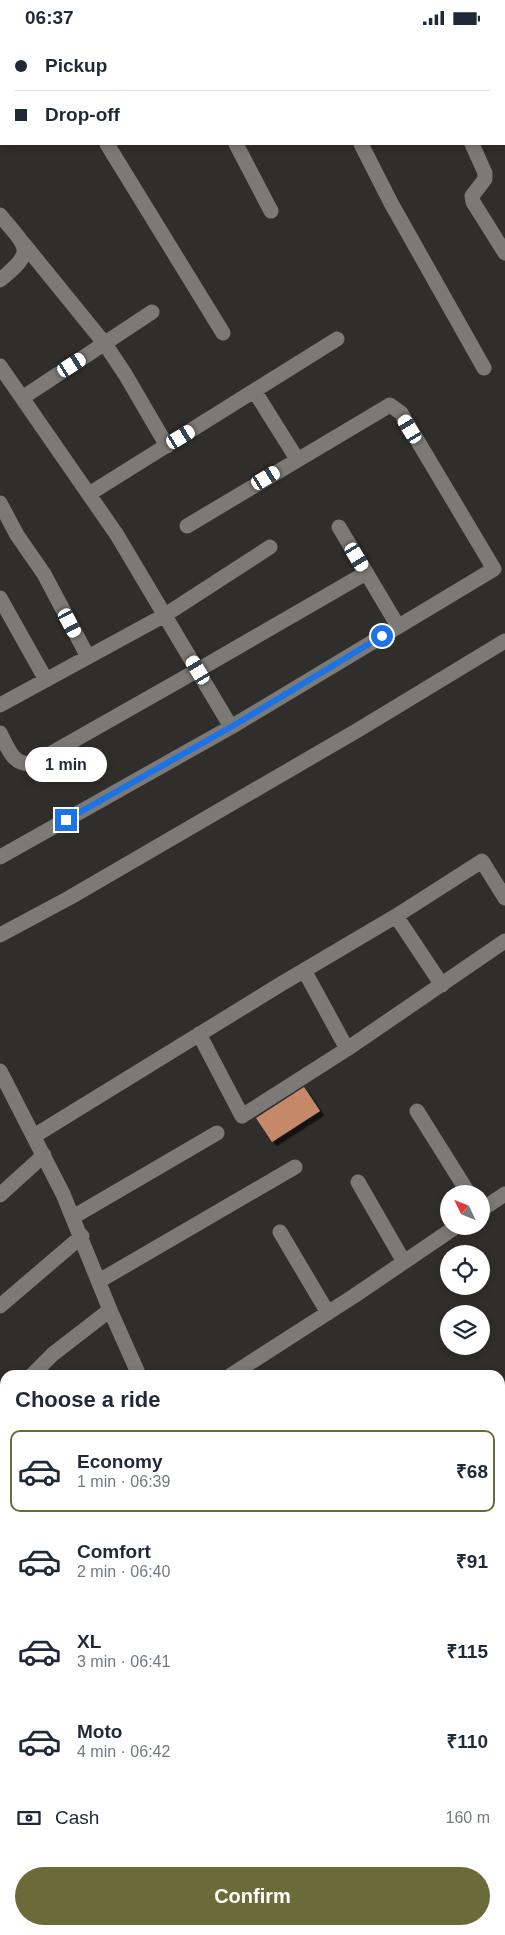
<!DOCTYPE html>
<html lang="en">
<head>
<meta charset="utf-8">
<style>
  body { margin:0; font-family:Arial,sans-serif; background:#f2f2f3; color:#1f2937; height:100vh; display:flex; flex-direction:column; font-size:19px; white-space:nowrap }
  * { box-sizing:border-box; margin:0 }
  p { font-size:16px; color:#747a83 }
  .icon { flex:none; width:28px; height:28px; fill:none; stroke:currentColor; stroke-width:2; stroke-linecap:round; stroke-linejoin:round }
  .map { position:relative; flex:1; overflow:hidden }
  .side { position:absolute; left:0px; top:1335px; width:505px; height:565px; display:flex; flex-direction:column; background:#fff; border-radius:15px 15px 0 0; box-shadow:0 2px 8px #0003 }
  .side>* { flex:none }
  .top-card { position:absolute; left:0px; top:0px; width:505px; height:110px; box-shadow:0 2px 8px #0003; display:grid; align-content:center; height:110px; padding:0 15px; background:#fff }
  .needle { width:32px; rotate:313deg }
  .buttons { position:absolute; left:440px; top:1150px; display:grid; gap:10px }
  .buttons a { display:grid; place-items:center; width:50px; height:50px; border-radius:50%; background:#fff; box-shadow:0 2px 8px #0003; font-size:25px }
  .end { position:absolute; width:22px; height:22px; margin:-11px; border:6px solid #1a73e8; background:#fff; box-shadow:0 0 0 2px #fff }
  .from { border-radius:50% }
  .bubble { position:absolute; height:35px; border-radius:18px; background:#fff; box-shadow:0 2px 8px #0003; font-size:16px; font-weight:700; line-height:35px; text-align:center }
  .car { position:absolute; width:15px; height:30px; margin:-15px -8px; border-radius:6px; box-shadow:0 0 4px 1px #0007; background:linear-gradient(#fff 24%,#345 0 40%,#fff 0 76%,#345 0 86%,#fff 0) }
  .top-card b { display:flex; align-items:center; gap:18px; height:48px; font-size:19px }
  .top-card b+b { border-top:1px solid #e0e1e3 }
  .top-card i { width:12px; height:12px; background:#1f2937 }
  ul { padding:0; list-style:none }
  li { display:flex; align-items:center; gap:15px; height:82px; margin:0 10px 8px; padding:0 5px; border:2px solid transparent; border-radius:10px }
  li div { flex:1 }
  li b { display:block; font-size:19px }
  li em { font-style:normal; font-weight:700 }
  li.active { border-color:#6b6b39 }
  li>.icon { width:45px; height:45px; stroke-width:1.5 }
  h2 { padding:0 15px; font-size:22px; line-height:60px }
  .pay { display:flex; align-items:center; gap:12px; height:55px; padding:0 15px; font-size:19px }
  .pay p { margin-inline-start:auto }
  .primary-button { display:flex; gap:10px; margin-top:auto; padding:10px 15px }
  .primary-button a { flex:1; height:58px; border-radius:30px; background:#6b6b39; color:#fff; font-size:20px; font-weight:700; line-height:58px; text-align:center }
  .status { display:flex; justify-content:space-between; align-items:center; height:35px; padding:0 25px; background:#fff; direction:ltr }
  .status svg { height:14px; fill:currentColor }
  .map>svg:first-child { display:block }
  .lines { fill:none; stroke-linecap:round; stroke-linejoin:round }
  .river { stroke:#00192d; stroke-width:26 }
  .building { fill:#c5896a; filter:url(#shadow) }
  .minor { stroke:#7c7a76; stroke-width:15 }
  .route { stroke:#1a73e8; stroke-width:6 }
</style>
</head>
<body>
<div class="status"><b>06:37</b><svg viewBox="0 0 49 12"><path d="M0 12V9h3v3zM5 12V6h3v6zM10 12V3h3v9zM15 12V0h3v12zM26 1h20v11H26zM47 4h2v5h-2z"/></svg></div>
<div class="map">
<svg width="505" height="1900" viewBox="0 0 505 1900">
  <defs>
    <filter id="shadow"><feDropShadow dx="4.5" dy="4.5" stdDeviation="0" flood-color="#0009"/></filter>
  </defs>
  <rect width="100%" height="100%" fill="#302e2b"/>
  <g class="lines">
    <path class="river" d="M500,1578L505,1575
      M97,1900L103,1895"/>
  </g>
  <path class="building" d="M304,1052L320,1076L272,1107L256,1083Z"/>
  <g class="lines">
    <path class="minor" d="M41,0L42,1
      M180,0V1
      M414,0L415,1
      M483,0L484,1
      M9,1L11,0
      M359,1L361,0
      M0,10L1,9
      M504,37L505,39
      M107,109L223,298
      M236,109L271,176
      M361,109L391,168L484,333
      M472,109L485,138V144L472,161L473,167L505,218
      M0,180C27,213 37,215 0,245
      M23,208L105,309L125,339L167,411
      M0,331L117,500L231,692
      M255,357L297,424
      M22,363L152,277
      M89,459L337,304
      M0,468L17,500L44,539L88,622
      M339,492L398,591
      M0,563L46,645
      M0,670L165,580L270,512
      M0,698C8,713 13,732 34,728L198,635L366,538
      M0,822L231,692L494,534L401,378L390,370L187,491
      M396,881L442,950
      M0,900L69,863L358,695L505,606
      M304,935L347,1014
      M199,999L242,1081L347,1014L505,906
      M0,1036L63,1159L110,1275L139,1340
      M417,1076L469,1159
      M34,1101L281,949L396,881L482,826L505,863
      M358,1147L404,1227
      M0,1160L44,1120
      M481,1175L505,1159
      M73,1182L217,1098
      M280,1197L328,1278
      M99,1246L295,1132
      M0,1271L82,1201
      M32,1340L53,1319L110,1275
      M231,1340L354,1261L457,1191
      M0,1371L5,1366
      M0,1520L5,1515
      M500,1542L505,1538
      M0,1596L5,1601
      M0,1687L5,1683
      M500,1891L505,1900
      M7,1895L13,1900
      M62,1900L68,1895"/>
  </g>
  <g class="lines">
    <path class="route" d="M66,785L231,692L382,601"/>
  </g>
</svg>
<div class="buttons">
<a><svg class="needle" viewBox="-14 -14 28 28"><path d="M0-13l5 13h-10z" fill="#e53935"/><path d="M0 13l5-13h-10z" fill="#747a83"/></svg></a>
<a><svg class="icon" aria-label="locate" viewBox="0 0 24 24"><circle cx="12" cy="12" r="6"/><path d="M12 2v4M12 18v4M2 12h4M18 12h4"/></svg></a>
<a><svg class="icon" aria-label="layers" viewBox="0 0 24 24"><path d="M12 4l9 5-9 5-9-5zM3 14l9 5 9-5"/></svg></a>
</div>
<i class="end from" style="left:382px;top:601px"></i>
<i class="end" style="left:66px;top:785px"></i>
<div class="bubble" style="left:25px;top:712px;width:82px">1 min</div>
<i class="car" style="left:72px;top:330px;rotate:57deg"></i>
<i class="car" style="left:410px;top:394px;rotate:329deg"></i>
<i class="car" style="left:181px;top:402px;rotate:59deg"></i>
<i class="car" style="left:266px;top:443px;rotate:59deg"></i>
<i class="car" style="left:357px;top:522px;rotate:149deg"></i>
<i class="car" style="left:70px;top:588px;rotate:152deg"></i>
<i class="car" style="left:198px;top:635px;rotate:329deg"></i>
<div class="top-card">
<b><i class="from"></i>Pickup</b>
<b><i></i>Drop-off</b>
</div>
<section class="side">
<h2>Choose a ride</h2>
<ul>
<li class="active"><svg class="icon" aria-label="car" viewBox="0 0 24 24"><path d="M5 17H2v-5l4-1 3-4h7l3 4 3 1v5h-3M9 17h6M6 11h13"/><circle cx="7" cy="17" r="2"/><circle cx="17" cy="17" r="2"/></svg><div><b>Economy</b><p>1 min · 06:39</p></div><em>₹68</em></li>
<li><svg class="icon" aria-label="car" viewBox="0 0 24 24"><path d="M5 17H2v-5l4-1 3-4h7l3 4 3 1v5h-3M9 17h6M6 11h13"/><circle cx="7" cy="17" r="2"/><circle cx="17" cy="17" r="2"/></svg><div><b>Comfort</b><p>2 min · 06:40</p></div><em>₹91</em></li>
<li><svg class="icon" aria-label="car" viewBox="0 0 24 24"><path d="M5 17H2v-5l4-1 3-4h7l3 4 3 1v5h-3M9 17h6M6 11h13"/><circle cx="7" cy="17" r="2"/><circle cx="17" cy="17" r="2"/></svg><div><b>XL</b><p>3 min · 06:41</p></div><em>₹115</em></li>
<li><svg class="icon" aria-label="car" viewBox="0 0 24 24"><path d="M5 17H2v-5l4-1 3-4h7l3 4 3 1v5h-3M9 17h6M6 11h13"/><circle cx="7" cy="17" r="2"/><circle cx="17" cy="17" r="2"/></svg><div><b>Moto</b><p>4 min · 06:42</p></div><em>₹110</em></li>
</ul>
<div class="pay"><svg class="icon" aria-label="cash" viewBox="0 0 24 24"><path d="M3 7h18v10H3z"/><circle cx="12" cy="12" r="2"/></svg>Cash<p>160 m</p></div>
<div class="primary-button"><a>Confirm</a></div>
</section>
</div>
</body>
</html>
